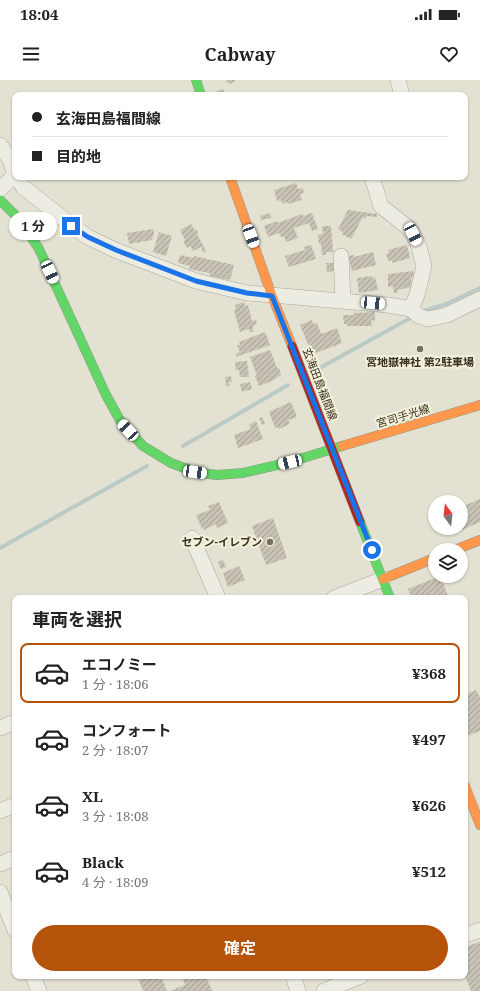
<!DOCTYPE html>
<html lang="ja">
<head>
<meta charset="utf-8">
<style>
  body { margin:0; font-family:"Noto Serif","Noto Sans JP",serif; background:#f6f6f6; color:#222; height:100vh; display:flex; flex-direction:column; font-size:15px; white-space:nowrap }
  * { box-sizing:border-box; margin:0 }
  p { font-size:13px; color:#767676 }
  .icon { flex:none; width:22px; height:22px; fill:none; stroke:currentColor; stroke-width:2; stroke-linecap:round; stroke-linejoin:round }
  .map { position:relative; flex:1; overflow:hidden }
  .sheet { position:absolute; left:12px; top:515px; width:456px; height:384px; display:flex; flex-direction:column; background:#fff; border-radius:8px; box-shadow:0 1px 3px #0004 }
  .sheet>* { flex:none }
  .hud { position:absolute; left:12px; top:12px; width:456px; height:88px; border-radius:8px; box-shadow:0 1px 3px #0004; display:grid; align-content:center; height:88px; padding:0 20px; background:#fff }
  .needle { width:26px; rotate:345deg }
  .controls { position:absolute; left:428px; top:415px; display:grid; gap:8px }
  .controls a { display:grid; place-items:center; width:40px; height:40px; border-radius:50%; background:#fff; box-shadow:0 1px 3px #0004; font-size:20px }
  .end { position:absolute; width:18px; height:18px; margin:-9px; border:5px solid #1a73e8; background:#fff; box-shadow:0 0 0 2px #fff }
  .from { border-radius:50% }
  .bubble { position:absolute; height:28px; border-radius:14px; background:#fff; box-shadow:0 1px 3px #0004; font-size:13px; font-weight:700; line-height:28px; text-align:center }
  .car { position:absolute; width:12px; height:24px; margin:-12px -6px; border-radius:5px; box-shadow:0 0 3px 1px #0007; background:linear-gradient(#fff 24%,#345 0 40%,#fff 0 76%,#345 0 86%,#fff 0) }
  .hud b { display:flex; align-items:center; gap:14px; height:38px; font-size:15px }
  .hud b+b { border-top:1px solid #e0e0e0 }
  .hud i { width:10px; height:10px; background:#222 }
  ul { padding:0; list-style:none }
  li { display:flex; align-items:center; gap:12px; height:60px; margin:0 8px 6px; padding:0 12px; border:2px solid transparent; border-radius:8px }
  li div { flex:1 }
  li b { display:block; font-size:15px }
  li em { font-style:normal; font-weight:700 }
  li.active { border-color:#b45309 }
  li>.icon { width:36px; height:36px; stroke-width:1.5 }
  h2 { padding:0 20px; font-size:18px; line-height:48px }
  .primary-button { display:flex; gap:8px; margin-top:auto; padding:8px 20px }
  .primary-button a { flex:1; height:46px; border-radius:24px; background:#b45309; color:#fff; font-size:16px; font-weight:700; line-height:46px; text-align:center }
  .status { display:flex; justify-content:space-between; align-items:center; height:28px; padding:0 20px; background:#fff; direction:ltr }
  .status svg { height:11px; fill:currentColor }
  header { display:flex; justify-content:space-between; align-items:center; height:52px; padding:0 20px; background:#fff; font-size:18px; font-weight:700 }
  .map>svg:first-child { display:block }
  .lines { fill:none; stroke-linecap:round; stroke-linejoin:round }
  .stream { stroke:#bbcac4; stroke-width:4 }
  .building { fill:url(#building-hatch) }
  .street-casing { stroke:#a9a79a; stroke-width:16 }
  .fast-casing { stroke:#99968a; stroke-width:10 }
  .slow-casing { stroke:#99968a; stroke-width:10 }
  .jam-casing { stroke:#99968a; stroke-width:10 }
  .street { stroke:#edece2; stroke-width:15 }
  .fast { stroke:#63d668; stroke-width:9 }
  .slow { stroke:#ff974d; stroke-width:9 }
  .jam { stroke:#b3261e; stroke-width:9 }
  .route { stroke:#1a73e8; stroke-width:5 }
  .poi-dot { fill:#746f60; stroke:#f3f1d9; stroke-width:1.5 }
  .labels { text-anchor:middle; stroke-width:4; stroke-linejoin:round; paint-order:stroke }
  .poi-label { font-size:11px; font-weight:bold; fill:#383122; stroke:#f3f1d9 }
  .street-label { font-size:11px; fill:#383122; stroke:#f3f1d9 }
</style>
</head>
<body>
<div class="status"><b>18:04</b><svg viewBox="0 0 49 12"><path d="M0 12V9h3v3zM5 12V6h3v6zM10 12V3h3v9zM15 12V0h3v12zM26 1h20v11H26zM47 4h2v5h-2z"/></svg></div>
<header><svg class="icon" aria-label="menu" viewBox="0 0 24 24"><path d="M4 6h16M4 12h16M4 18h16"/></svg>Cabway<svg class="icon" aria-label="heart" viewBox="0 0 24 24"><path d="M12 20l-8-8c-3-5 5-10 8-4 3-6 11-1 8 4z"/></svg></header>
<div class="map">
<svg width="480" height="911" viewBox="0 0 480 911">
  <defs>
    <pattern id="building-hatch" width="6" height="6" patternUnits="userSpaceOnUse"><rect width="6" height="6" fill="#c7c2b3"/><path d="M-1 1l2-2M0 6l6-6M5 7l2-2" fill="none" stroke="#a39e91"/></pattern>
  </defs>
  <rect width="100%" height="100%" fill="#e3e2d2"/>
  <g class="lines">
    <path class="stream" d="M421,232L446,224L480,208
      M316,290L414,236
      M183,366L288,305
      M0,468L147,386"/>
  </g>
  <path class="building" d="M228,0H236L231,4L230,3L229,4L226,1Z
    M223,9L225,15H218L217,11Z
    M296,103L298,109L303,108L304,113L300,114L302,120L288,124L287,122L282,124L281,120L277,121L274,110Z
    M348,130L377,134V137L367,136L365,139L363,137L351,159L342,154L343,152L338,149Z
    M270,133L271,138L261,140L260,136Z
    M312,133L318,149L312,151L309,143L294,148L298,158L286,162L284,156L281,157L279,153L268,157L264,146L277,141L278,143L302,134L303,136Z
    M191,144L195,151L197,150L198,153L197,154L206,171L203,173L201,167L193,171L190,166L187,168L183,161L185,160L180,150Z
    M322,146H331L333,172H326V175H322L321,164H319L318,155L323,154Z
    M153,149L154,153L152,160L129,164L127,153Z
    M159,152L172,156L166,176L153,172Z
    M311,165L316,179L289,187L285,176L305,170L304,167Z
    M407,165L410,178L392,183V180L388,181L386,174L389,173L388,170Z
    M373,172L376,185L352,191L348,176L353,175L354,177Z
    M180,175L194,178V176L234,185L230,200L209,196L210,193L189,189L190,186L178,183Z
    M326,183H334V191L327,192Z
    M413,191L414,197H411L412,207L397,210L398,213H394L393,206L388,207V194Z
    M372,196V198L375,197L378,210L359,213L357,198Z
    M244,222L245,226L248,225L252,241L256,240L257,244L253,245V252H250L249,249L240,252L234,230L236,229L235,225Z
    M375,232V241L371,240L372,246H347V244H344L343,235H354V233Z
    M312,240L313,244L317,243L321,254L337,248L342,263L316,273L315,270L311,272L300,245Z
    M265,252L270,265L236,277V274L240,272L237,266L240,265L239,262Z
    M270,270L277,288H279L281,295L272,301L259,306L255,296L257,295L250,277Z
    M247,281L249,297H240L239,290H236L235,282Z
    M231,296L232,302H229V306H226L225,297Z
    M250,302L252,309L242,312L240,304Z
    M291,322L297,337L288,340L290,344L279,349L278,347L275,348L269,332Z
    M262,337L265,343L262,345L259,338Z
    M256,341L263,359L238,368L234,355L251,349L249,345Z
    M480,419V442L455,453L453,448H461V427Z
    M219,422L228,443L217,448L216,444L204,450V448L202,449L196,435L210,430L208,426Z
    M273,438L287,478L266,485L252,446Z
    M223,480L226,487L221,489L218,482Z
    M239,486L245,500L228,507L223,493Z
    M440,496L449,518H412L408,509Z
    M476,610L480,617V651L467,656L465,650V615Z
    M480,862V911H471L465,896V867Z
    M137,896H169L162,899L167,911H143Z
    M182,896H206L212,911H170L185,905Z"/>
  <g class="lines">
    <defs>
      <path id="street" d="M398,0L402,15
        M0,65L10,80L15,94
        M17,97L23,107L71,145L88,157L115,170L196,201L247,213L388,225L411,229L419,236L428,239L447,235L480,219
        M372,97L381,126L406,146L413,154L419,167L424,186L417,215L411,229
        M0,109L15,95
        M341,176L343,221
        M192,458L218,518
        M334,518L383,499
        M0,648L15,642
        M0,731L15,725
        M0,784L15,778
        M0,812L15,850
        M465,855L480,850
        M33,896L39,911
        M293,896L298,911
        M324,911L361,896"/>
      <path id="fast" d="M196,0L201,15
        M0,120L20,140L39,169L106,315L121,342L143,366L171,383L195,392L217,395L243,393L290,382L342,366
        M360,442L390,518"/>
      <path id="slow" d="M230,97L272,216L292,266
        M342,366L480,325
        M455,470L480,460
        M383,499L435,478
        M465,706L480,745"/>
      <path id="jam" d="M292,266L360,442"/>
    </defs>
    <use href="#street" class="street-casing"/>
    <use href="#fast" class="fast-casing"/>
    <use href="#slow" class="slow-casing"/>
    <use href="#jam" class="jam-casing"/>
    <use href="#street" class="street"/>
    <use href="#fast" class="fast"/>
    <use href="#slow" class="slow"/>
    <use href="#jam" class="jam"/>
  </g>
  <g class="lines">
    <path class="route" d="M71,146L88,157L116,170L196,201L247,213L272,216L372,470"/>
  </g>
  <g class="poi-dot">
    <circle cx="420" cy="269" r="4"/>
    <circle cx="270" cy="462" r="4"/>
  </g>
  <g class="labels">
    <g class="poi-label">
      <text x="420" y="286">宮地嶽神社 第2駐車場</text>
      <text x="262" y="466" text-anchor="end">セブン-イレブン</text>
    </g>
    <g class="street-label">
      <text transform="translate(320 304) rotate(69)" y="4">玄海田島福間線</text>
      <text transform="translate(403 336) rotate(-17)" y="4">宮司手光線</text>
    </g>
  </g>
</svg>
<div class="controls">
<a><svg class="needle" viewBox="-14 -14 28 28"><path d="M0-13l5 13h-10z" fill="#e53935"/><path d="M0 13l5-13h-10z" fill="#767676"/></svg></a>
<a><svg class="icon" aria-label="layers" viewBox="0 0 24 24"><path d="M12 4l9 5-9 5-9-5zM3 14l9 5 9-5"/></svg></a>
</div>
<i class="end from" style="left:372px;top:470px"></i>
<i class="end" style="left:71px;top:146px"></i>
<div class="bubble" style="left:9px;top:132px;width:48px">1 分</div>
<i class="car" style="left:413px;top:154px;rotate:154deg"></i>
<i class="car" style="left:251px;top:156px;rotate:160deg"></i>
<i class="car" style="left:50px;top:192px;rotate:155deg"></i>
<i class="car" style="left:373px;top:223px;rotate:95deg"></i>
<i class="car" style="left:128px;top:350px;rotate:317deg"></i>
<i class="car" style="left:290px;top:382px;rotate:257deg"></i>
<i class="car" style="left:195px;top:392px;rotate:98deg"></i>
<div class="hud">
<b><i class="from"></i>玄海田島福間線</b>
<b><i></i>目的地</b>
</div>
<section class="sheet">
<h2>車両を選択</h2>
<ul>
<li class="active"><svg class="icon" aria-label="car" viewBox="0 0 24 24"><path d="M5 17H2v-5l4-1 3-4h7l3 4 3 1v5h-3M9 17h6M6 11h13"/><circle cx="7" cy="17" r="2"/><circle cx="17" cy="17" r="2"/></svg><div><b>エコノミー</b><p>1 分 · 18:06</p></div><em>¥368</em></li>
<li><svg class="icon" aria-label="car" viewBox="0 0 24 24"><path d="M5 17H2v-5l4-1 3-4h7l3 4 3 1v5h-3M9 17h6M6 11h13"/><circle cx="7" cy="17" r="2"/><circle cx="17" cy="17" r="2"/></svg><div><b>コンフォート</b><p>2 分 · 18:07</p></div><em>¥497</em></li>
<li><svg class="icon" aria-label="car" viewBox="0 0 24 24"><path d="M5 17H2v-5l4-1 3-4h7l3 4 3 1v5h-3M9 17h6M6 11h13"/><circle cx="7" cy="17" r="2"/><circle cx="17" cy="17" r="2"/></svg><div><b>XL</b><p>3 分 · 18:08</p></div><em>¥626</em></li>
<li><svg class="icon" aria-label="car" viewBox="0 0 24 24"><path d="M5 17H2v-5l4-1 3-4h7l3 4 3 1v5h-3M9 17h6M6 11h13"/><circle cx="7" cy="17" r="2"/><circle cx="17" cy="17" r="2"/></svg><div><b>Black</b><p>4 分 · 18:09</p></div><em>¥512</em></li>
</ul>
<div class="primary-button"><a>確定</a></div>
</section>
</div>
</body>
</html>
